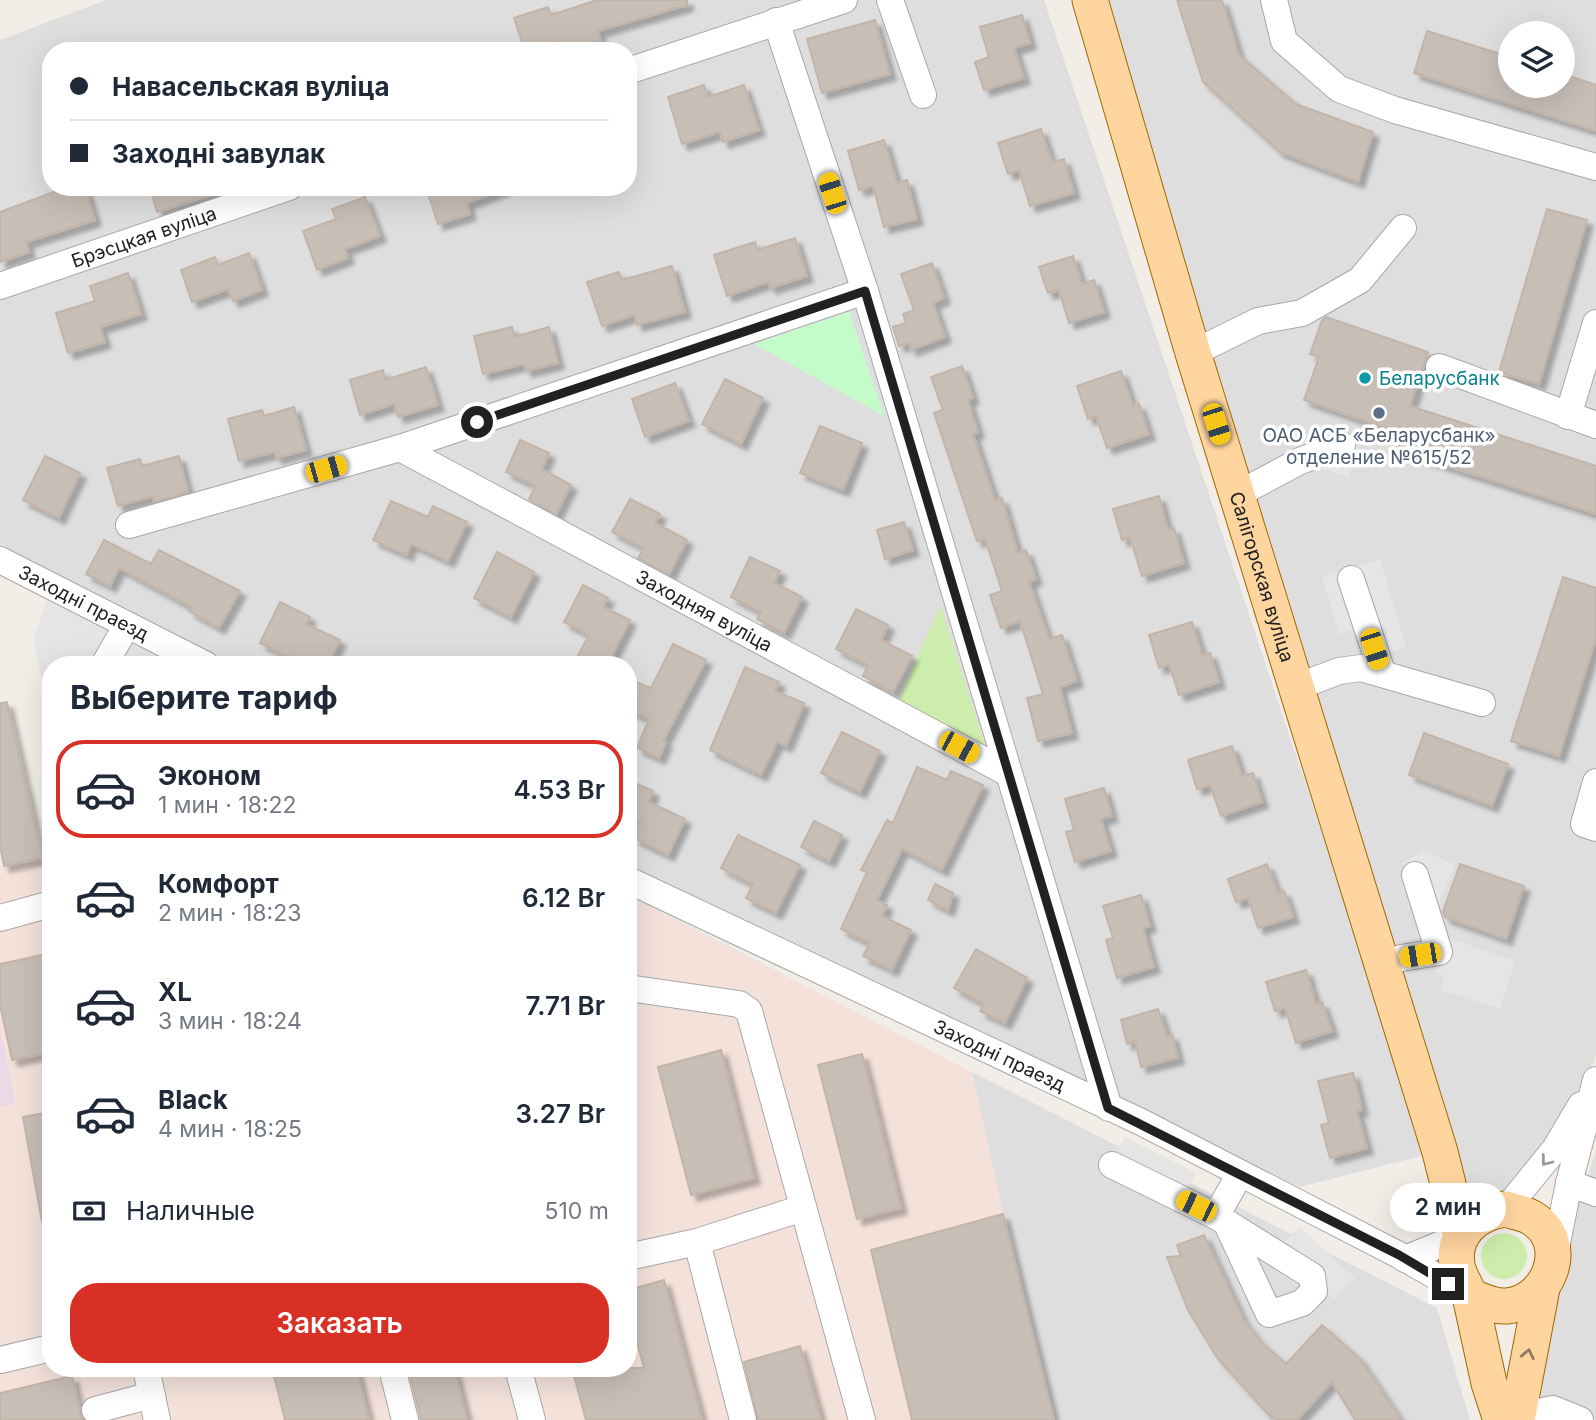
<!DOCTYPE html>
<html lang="ru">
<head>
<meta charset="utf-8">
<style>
  body { margin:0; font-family:Inter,sans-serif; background:#f6f6f7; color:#1f2937; height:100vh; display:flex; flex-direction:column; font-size:26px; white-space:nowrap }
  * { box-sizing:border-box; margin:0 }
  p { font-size:23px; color:#747a83 }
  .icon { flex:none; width:38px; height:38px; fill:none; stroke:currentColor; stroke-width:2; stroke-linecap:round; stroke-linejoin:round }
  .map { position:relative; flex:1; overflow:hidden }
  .panel { position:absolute; left:42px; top:656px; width:595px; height:721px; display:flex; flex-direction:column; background:#fff; border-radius:28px; box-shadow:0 7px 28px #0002 }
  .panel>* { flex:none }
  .guide { position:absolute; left:42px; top:42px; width:595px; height:154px; border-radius:28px; box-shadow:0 7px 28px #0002; display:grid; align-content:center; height:154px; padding:0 28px; background:#fff }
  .buttons { position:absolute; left:1498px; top:21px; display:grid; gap:14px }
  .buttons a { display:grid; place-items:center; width:77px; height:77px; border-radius:50%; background:#fff; box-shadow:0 7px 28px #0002; font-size:35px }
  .end { position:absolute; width:32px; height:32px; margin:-16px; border:9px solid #212121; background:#fff; box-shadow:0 0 0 4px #fff }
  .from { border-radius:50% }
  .bubble { position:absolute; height:49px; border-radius:24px; background:#fff; box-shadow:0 7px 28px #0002; font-size:23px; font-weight:600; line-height:49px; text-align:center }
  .car { position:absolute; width:21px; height:42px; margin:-21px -10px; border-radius:9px; box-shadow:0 0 5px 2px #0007; background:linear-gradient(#f5c518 24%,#345 0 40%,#f5c518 0 76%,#345 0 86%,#f5c518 0) }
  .guide b { display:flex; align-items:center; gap:24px; height:66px; font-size:26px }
  .guide b+b { border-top:2px solid #e0e1e3 }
  .guide i { width:18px; height:18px; background:#1f2937 }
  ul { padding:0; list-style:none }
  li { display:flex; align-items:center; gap:21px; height:98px; margin:0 14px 10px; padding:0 14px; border:4px solid transparent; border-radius:28px }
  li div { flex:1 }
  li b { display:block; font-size:26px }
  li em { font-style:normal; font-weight:600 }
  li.selected { border-color:#d93025 }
  li>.icon { width:63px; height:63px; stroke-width:1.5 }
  h2 { padding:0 28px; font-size:32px; line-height:84px }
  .pay { display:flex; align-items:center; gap:18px; height:77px; padding:0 28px; font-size:26px }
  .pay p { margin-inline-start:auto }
  .button { display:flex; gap:14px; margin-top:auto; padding:14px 28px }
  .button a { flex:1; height:80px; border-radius:28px; background:#d93025; color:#fff; font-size:28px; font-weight:600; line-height:80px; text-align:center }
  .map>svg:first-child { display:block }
  .residential { fill:#dfdede; fill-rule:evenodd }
  .industrial { fill:#ebd9e8 }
  .military { fill:#f3e1da }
  .grass { fill:#ccedab }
  .park { fill:#c3fcc8 }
  .parking { fill:#e5e5e5 }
  .building { fill:#c7beb6; stroke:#c4b4a8; stroke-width:2; filter:url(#shadow) }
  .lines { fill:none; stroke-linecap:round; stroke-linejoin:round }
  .minor-casing { stroke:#a8a8a8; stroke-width:28 }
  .major-casing { stroke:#9e6800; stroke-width:37 }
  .minor { stroke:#fff; stroke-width:26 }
  .major { stroke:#ffd59f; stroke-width:35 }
  .oneway { stroke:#9b9b9b }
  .oneway2 { stroke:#907b60 }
  .route { stroke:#212121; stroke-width:9 }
  .culture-dot { fill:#0f9aa8; stroke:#fff; stroke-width:2.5 }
  .service-dot { fill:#5c6f8a; stroke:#fff; stroke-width:2.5 }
  .labels { text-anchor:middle; stroke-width:7; stroke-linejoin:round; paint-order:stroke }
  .street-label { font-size:19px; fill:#212121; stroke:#fff }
  .culture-label { font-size:19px; fill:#0d838f; stroke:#fff; text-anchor:start }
  .service-label { font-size:19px; fill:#4e5e75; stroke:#fff }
</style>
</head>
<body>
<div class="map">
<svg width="1596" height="1420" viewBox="0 0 1596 1420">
  <defs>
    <filter id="shadow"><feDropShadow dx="6" dy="6" stdDeviation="2" flood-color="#0004"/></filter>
  </defs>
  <rect width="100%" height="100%" fill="#f2eee7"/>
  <path class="residential" d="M106,0H1044L1429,1154L1300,1187L1000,1051L628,864V665H234L0,546V40ZM51,51H628V187H51Z
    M1088,0H1596V1054L1563,1152L1533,1191L1475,1204L1456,1183ZM1510,33H1563V86H1510Z
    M972,1072L1437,1308L1470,1420H1054L1003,1214Z
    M1596,1151V1420H1542L1540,1374L1563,1246Z"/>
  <path class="industrial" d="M0,1027L16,1103L0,1107Z"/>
  <path class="military" d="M51,856V1368H628V894L972,1072L1003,1214L1054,1420H0V1107L16,1103L0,1027V867Z"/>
  <path class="grass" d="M940,606L987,751L896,706Z
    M1481 1256a23 23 0 1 1 46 0a23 23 0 1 1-46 0Z"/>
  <path class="park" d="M849,312L884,416L754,344Z"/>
  <path class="parking" d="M1318,422L1361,436L1349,477L1305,463Z
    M1380,559L1406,647L1363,660L1354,630L1339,634L1322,576Z
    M48,599L178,665H51V724L33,638Z
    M1423,851L1455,864L1437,909L1420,915L1402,863Z
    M1450,938L1515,961L1500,1009L1441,990L1444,978L1437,970Z
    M1125,1137L1196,1173L1179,1207L1108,1171Z
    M1299,1226L1355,1278L1334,1299L1279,1247Z"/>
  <path class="building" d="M597,0H687V5L598,31L601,40L568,51H563L560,42L525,51L514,18L548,7L551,15Z
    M1177,0H1222L1239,55L1296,104L1373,132L1358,182L1280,152L1203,82Z
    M1022,15L1030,43L1014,48L1024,78L984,90L975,62L989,57L980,27Z
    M875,20L890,74L822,93L807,39Z
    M1427,31L1510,57V86H1563V74L1596,85V131L1414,73Z
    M704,85L708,97L744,85L759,130L723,142L720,132L682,144L668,97Z
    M1041,129L1052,162L1064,159L1074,193L1030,206L1019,170L1008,174L998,143Z
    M884,140L897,183L907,180L917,219L884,227L873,186L859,190L848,151Z
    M67,187H85L95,220L26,242L29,252L0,262V212Z
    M150,187H222L223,191L157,212Z
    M426,187H503L504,189L467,203L470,214L438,224Z
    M365,197L380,236L345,249L348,258L317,270L303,231L336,219L332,209Z
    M1547,209L1587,220L1539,384L1499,372Z
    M795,238L807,276L770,288L768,282L727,296L714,255L755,242L757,250Z
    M249,253L262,290L233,301L228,289L192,302L181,270L215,257L218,265Z
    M1073,256L1082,284L1094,280L1104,312L1069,323L1059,290L1048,293L1039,267Z
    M932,263L944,298L933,303L945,337L911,350L909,343L899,346L893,327L906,323L903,314L914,310L901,274Z
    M672,266L685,312L637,325L634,315L602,326L587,282L619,272L622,280Z
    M128,273L141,314L100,327L105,342L68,353L56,313L95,301L90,286Z
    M1326,317L1428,352L1410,406L1596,466V514L1398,450L1403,434L1304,400L1319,357L1310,354L1322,320Z
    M512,327L514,337L549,327L558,363L526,371L524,364L483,374L474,336Z
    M962,366L973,398L968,400L978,432L973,434L995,500L1002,498L1018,553L1026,550L1036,579L1029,582L1049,639L1062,635L1077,681L1060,687L1072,733L1038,741L1027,698L1043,694L1020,621L1001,628L990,595L1002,591L985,539L977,541L934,413L943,410L931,377Z
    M426,367L438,405L398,417L394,404L360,415L350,380L383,370L385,380Z
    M1121,371L1133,406L1139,404L1149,434L1107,448L1096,416L1088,419L1077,386Z
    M725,379L763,398L741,444L702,424Z
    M675,383L689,421L645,437L632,399Z
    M294,407L306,450L276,458L275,452L239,461L228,419L262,410L264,416Z
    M820,426L862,443L843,490L800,473Z
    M520,440L549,453L542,469L571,485L556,514L529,499L536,486L506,472Z
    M45,456L80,473L59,518L23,500Z
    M179,456L188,492L154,502L153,496L118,506L107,468L140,459L142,466Z
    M1159,496L1168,530L1174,528L1184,563L1142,576L1130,538L1122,540L1113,509Z
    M630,499L660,514L655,523L687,540L669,574L638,558L644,548L612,532Z
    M391,501L428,517L433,506L467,522L448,561L411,544L407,555L373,540Z
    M904,522L913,550L885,559L877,530Z
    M104,540L151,564L159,550L240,591L219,628L189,611L191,607L119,568L110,586L86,574Z
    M497,552L534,572L511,617L474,598Z
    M750,557L780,571L774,583L802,597L784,633L757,619L761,612L731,597Z
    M1563,577L1596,588V638L1559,756L1511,741Z
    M583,585L608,598L603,607L630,620L607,665H573L589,635L564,622Z
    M280,602L310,617L306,624L340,640L327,665H287L291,658L260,643Z
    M856,609L888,625L881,640L912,656L893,692L863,676L868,665L836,649Z
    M1192,622L1202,655L1210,653L1219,682L1179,695L1169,664L1159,668L1149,635Z
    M673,644L706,660L663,741L666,742L659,758L637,748L649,719L628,710V698L636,682L651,688Z
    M745,667L779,682L775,691L804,703L786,746L777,742L761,775L710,750Z
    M7,702L42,858L4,866L0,846V703Z
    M842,732L880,751L860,792L821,773Z
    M1424,733L1508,764L1492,806L1409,775Z
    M1232,746L1242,776L1253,773L1262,802L1221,816L1210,785L1197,789L1188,760Z
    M917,767L947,780L951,771L983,785L942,870L902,849L877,900L887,905L882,916L911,930L892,970L863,956L870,943L841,929L867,872L861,870L887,820L893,823Z
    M628,780L653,791L649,802L685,819L668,855L634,838L641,823L628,817Z
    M1104,788L1112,816L1101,819L1111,851L1075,862L1066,832L1074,830L1065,799Z
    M814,821L842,835L829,861L801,847Z
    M738,835L800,865L776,913L746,898L753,884L721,868Z
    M1267,864L1278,893L1284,891L1293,917L1258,928L1248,898L1236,902L1228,879Z
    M1460,864L1524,886L1506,939L1445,917L1443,912Z
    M935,884L953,893L948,910L928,900Z
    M1141,895L1150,926L1143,928L1154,967L1117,978L1106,940L1113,938L1103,906Z
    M976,949L1027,978L1005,1023L980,1011L984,1004L954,988Z
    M51,953V1052L12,1060L0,1005V964Z
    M1306,970L1316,1004L1322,1002L1332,1031L1296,1043L1285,1008L1275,1011L1266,982Z
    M1158,1009L1167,1036L1172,1035L1178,1058L1141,1067L1135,1041L1127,1044L1121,1020Z
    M721,1050L754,1178L691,1195L658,1067Z
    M862,1054L901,1208L857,1219L818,1065Z
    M1353,1073L1362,1110L1357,1111L1367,1148L1330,1158L1321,1125L1329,1123L1318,1081Z
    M51,1112V1222H42L23,1117Z
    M1003,1214L1054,1420H912L871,1250Z
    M1204,1235L1243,1319L1261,1342L1286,1364L1322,1325L1360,1359L1401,1420H1355L1332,1382L1297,1420H1278L1269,1415L1218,1359L1188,1310L1167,1257L1181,1256L1177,1245Z
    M664,1280L702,1420H586L572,1368H644L628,1309V1290Z
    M800,1346L821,1420H758L744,1362Z
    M272,1368H356L369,1420H285Z
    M408,1368H454L467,1420H421Z
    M72,1376L82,1420H0V1393Z"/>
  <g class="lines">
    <defs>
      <g id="minor">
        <path d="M890,0L923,95"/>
        <path d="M1274,0L1284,41L1339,89L1395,110L1596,167"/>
        <path d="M776,21L865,291L1109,1108"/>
        <path d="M628,71L844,0"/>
        <path id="s1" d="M0,286L289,187"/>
        <path d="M1193,353L1258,321L1302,313L1360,280L1403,228"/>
        <path d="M1439,367L1596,425"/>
        <path d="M1568,416L1596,323"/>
        <path id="s2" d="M400,448L1008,773"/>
        <path d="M1238,494L1300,461L1342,445"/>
        <path d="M129,525L400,448L865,291"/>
        <path id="s3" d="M0,560L206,665"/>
        <path d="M1351,579L1382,672"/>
        <path d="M104,665L127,625"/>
        <path d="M1297,687L1339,671L1361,668L1482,703"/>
        <path d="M1596,782L1584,824L1596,828"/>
        <path id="s4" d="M628,880L1141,1122L1399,1255L1470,1296"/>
        <path d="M0,918L51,904"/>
        <path d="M1380,965L1401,958L1439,952L1415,875"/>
        <path d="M628,988L739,1004L749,1011L862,1420"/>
        <path d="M1112,1165L1216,1216L1240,1174"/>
        <path d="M1569,1183L1596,1193"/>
        <path d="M1506,1209L1555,1149L1581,1105"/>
        <path d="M1216,1216L1312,1276L1314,1291L1302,1303L1269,1314L1227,1224"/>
        <path d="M697,1242L803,1208"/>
        <path d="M628,1257L697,1242L743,1420"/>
        <path d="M1554,1258L1569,1183L1596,1080"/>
        <path d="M1405,1259L1461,1236"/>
        <path d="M0,1360L51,1348"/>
        <path d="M146,1368L157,1420"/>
        <path d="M392,1368L405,1420"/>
        <path d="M518,1368L532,1420"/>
        <path d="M95,1410L152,1395"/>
        <path d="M1518,1416L1553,1409L1580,1420"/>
      </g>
      <g id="major">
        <path id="s5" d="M1090,0L1193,353L1440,1152L1461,1236"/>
        <path d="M1506,1209C1514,1212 1525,1213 1532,1218C1572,1242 1550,1302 1507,1306C1494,1307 1482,1301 1470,1296C1466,1285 1459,1277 1457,1265C1452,1233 1477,1212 1506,1209Z"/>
        <path d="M1470,1296L1489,1383L1501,1420"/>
        <path d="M1517,1420L1542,1288"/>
      </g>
    </defs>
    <use href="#minor" class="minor-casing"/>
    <use href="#major" class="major-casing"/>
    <use href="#minor" class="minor"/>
    <use href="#major" class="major"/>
  </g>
  <defs><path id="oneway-chevron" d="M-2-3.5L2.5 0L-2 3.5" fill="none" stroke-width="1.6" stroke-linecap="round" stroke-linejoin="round" transform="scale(1.75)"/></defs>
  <use class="oneway" href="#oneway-chevron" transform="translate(1546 1161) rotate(128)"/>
  <use class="oneway2" href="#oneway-chevron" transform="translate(1528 1354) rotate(-78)"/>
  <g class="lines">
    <path class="route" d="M477,422L865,291L1108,1108L1399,1255L1448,1284"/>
  </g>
  <circle class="culture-dot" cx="1365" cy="378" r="7"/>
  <circle class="service-dot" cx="1379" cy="413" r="7"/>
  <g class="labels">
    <g class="street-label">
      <text dy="7" stroke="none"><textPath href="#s1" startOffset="152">Брэсцкая вуліца</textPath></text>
      <text dy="7" stroke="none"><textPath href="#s5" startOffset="602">Салігорская вуліца</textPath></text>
      <text dy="7" stroke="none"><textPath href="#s3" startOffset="94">Заходні праезд</textPath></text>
      <text dy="7" stroke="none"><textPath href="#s2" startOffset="345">Заходняя вуліца</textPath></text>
      <text dy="7" stroke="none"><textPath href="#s4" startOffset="411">Заходні праезд</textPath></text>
    </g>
    <g class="culture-label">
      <text x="1379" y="385">Беларусбанк</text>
    </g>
    <g class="service-label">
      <text x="1379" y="442">ОАО АСБ «Беларусбанк»<tspan x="1379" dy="22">отделение №615/52</tspan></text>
    </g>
  </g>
</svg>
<div class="buttons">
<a><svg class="icon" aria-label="layers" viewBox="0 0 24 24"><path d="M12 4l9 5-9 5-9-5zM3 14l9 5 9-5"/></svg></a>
</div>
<i class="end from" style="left:477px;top:422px"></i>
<i class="end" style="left:1448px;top:1284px"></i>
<div class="bubble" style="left:1390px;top:1183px;width:116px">2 мин</div>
<i class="car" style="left:832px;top:193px;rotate:342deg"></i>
<i class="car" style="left:1216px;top:424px;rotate:162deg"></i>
<i class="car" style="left:326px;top:469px;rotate:74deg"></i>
<i class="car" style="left:1374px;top:649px;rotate:162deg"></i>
<i class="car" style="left:959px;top:747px;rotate:118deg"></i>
<i class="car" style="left:1420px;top:955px;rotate:261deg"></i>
<i class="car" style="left:1196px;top:1206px;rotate:296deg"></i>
<div class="guide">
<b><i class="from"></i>Навасельская вуліца</b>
<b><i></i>Заходні завулак</b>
</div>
<section class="panel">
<h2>Выберите тариф</h2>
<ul>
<li class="selected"><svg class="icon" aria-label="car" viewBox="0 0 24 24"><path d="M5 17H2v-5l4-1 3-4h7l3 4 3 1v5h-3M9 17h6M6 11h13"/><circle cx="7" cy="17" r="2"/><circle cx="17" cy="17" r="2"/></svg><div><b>Эконом</b><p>1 мин · 18:22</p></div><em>4.53 Br</em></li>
<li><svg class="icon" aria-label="car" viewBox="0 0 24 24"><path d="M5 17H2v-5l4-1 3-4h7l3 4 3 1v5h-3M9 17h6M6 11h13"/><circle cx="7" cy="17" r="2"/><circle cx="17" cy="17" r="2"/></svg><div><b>Комфорт</b><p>2 мин · 18:23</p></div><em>6.12 Br</em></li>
<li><svg class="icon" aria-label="car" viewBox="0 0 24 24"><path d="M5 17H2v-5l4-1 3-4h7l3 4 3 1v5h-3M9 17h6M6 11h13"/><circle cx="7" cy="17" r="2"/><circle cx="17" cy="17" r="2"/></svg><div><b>XL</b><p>3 мин · 18:24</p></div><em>7.71 Br</em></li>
<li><svg class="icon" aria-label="car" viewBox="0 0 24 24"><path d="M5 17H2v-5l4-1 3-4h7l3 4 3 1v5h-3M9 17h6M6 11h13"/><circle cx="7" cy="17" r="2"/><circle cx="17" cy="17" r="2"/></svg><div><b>Black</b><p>4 мин · 18:25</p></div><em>3.27 Br</em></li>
</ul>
<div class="pay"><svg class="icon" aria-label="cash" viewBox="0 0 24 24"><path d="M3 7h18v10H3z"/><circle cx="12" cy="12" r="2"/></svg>Наличные<p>510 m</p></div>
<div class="button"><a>Заказать</a></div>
</section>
</div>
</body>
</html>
